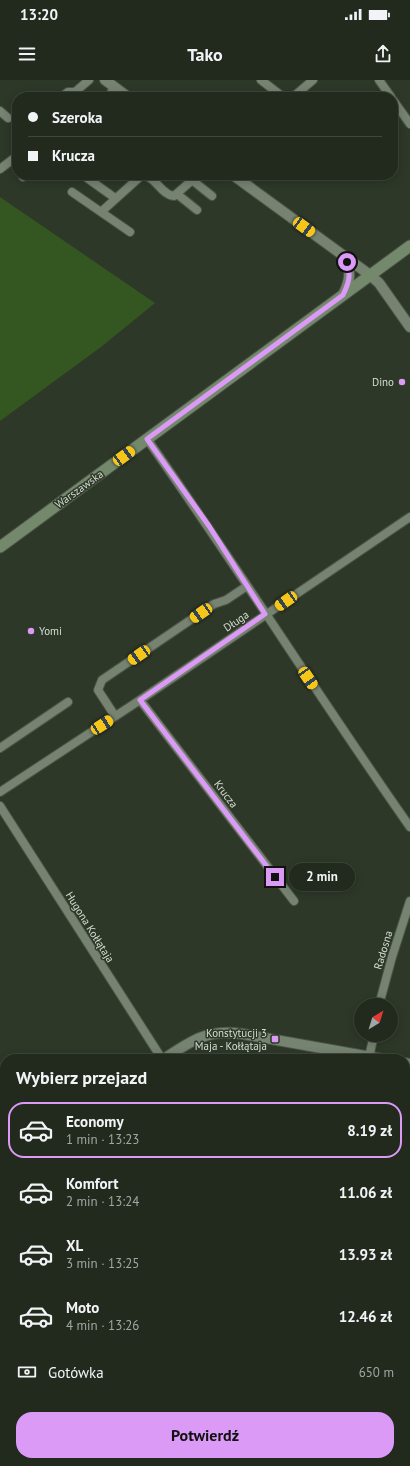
<!DOCTYPE html>
<html lang="pl">
<head>
<meta charset="utf-8">
<style>
  body { margin:0; font-family:"PT Sans",sans-serif; background:#2e362b; color:#f1f3f6; height:100vh; display:flex; flex-direction:column; font-size:15px; white-space:nowrap }
  * { box-sizing:border-box; margin:0 }
  p { font-size:13px; color:#a2a7a4 }
  .icon { flex:none; width:22px; height:22px; fill:none; stroke:currentColor; stroke-width:2; stroke-linecap:round; stroke-linejoin:round }
  .map { position:relative; flex:1; overflow:hidden }
  .panel { position:absolute; left:0px; top:974px; width:410px; height:412px; display:flex; flex-direction:column; background:#222a1e; border-radius:16px 16px 0 0; box-shadow:0 2px 10px #0003,0 0 0 1px #3f463c }
  .panel>* { flex:none }
  .banner { position:absolute; left:12px; top:12px; width:386px; height:88px; border-radius:16px; box-shadow:0 2px 10px #0003,0 0 0 1px #3f463c; display:grid; align-content:center; height:88px; padding:0 16px; background:#222a1e }
  .needle { width:26px; rotate:38deg }
  .fabs { position:absolute; left:354px; top:918px; display:grid; gap:8px }
  .fabs a { display:grid; place-items:center; width:44px; height:44px; border-radius:50%; background:#222a1e; box-shadow:0 2px 10px #0003,0 0 0 1px #3f463c; font-size:20px }
  .end { position:absolute; width:18px; height:18px; margin:-9px; border:5px solid #da9af6; background:#111; box-shadow:0 0 0 2px #111 }
  .from { border-radius:50% }
  .bubble { position:absolute; height:28px; border-radius:14px; background:#222a1e; box-shadow:0 2px 10px #0003,0 0 0 1px #3f463c; font-size:13px; font-weight:600; line-height:28px; text-align:center }
  .car { position:absolute; width:12px; height:24px; margin:-12px -6px; border-radius:5px; box-shadow:0 0 3px 1px #0007; background:linear-gradient(#f5c518 24%,#345 0 40%,#f5c518 0 76%,#345 0 86%,#f5c518 0) }
  .banner b { display:flex; align-items:center; gap:14px; height:38px; font-size:15px }
  .banner b+b { border-top:1px solid #3f463c }
  .banner i { width:10px; height:10px; background:#f1f3f6 }
  ul { padding:0; list-style:none }
  li { display:flex; align-items:center; gap:12px; height:56px; margin:0 8px 6px; padding:0 8px; border:2px solid transparent; border-radius:16px }
  li div { flex:1 }
  li b { display:block; font-size:15px }
  li em { font-style:normal; font-weight:600 }
  li.current { border-color:#da9af6 }
  li>.icon { width:36px; height:36px; stroke-width:1.5 }
  h2 { padding:0 16px; font-size:18px; line-height:48px }
  .pay { display:flex; align-items:center; gap:10px; height:44px; padding:0 16px; font-size:15px }
  .pay p { margin-inline-start:auto }
  .button { display:flex; gap:8px; margin-top:auto; padding:8px 16px }
  .button a { flex:1; height:46px; border-radius:16px; background:#da9af6; color:#111; font-size:16px; font-weight:600; line-height:46px; text-align:center }
  .status { display:flex; justify-content:space-between; align-items:center; height:28px; padding:0 20px; background:#222a1e; direction:ltr }
  .status svg { height:11px; fill:currentColor }
  header { display:flex; justify-content:space-between; align-items:center; height:52px; padding:0 16px; background:#222a1e; font-size:18px; font-weight:600 }
  .map>svg:first-child { display:block }
  .forest { fill:url(#forest-firs) }
  .garden { fill:#345620 }
  .water { fill:#112802 }
  .lines { fill:none; stroke-linecap:round; stroke-linejoin:round }
  .minor-casing { stroke:#4b5447; stroke-width:10 }
  .tertiary-casing { stroke:#4b5447; stroke-width:12 }
  .secondary-casing { stroke:#4b5447; stroke-width:13 }
  .minor { stroke:#768371; stroke-width:8 }
  .tertiary { stroke:#768371; stroke-width:10 }
  .secondary { stroke:#74896b; stroke-width:11 }
  .route { stroke:#da9af6; stroke-width:5 }
  .poi-dot { fill:#da9af6; stroke:#2d3828; stroke-width:1.5 }
  .labels { text-anchor:middle; stroke-width:3; stroke-linejoin:round; paint-order:stroke }
  .poi-label { font-size:11px; fill:#d6ddd3; stroke:#2d3828; text-anchor:end }
  .street-label { font-size:11px; fill:#d6ddd3; stroke:#2d3828 }
</style>
</head>
<body>
<div class="status"><b>13:20</b><svg viewBox="0 0 49 12"><path d="M0 12V9h3v3zM5 12V6h3v6zM10 12V3h3v9zM15 12V0h3v12zM26 1h20v11H26zM47 4h2v5h-2z"/></svg></div>
<header><svg class="icon" aria-label="menu" viewBox="0 0 24 24"><path d="M4 6h16M4 12h16M4 18h16"/></svg>Tako<svg class="icon" aria-label="share" viewBox="0 0 24 24"><path d="M12 15V3M7 8l5-5 5 5M5 13v7h14v-7"/></svg></header>
<div class="map">
<svg width="410" height="1386" viewBox="0 0 410 1386">
  <defs>
    <pattern id="forest-firs" width="22" height="20" patternUnits="userSpaceOnUse"><rect width="22" height="20" fill="#345620"/><path d="M5 1l3.5 6h-7zM16 11l3.5 6h-7z" fill="#516e40"/></pattern>
  </defs>
  <rect width="100%" height="100%" fill="#2d3828"/>
  <path class="forest" d="M0,1203L5,1205V1381H47L44,1386H0Z
    M405,1209H410V1237H405Z
    M52,1381H197L192,1386H59Z"/>
  <path class="garden" d="M0,117L155,223L101,267L0,341Z
    M405,1237H410V1386H192L197,1381H405Z"/>
  <path class="water" d="M0,1184L5,1186V1208L0,1206Z
    M410,1189V1209L405,1210V1190Z
    M92,1381H113L109,1386H101Z"/>
  <g class="lines">
    <defs>
      <path id="minor" d="M261,0L283,17
        M379,0L391,17
        M61,17L68,12H75L89,0
        M108,17L115,7
        M293,17L313,0
        M393,20L410,44
        M0,31L8,38
        M0,89L17,76
        M23,97L25,95
        M87,98L115,118
        M192,100L212,116
        M72,112L101,132L142,95C156,96 161,115 174,116L198,95
        M177,114L197,130
        M101,132L130,152
        M147,359C237,486 320,619 410,747
        M140,620L294,821
        M115,636L98,610L102,600L214,524L226,520L247,506
        M0,668L68,622
        M0,712L140,620L410,437
        M0,726L162,979
        M379,925L392,877L410,821
        M369,977L374,955"/>
      <path id="tertiary" d="M105,0L128,17
        M233,95L370,195L379,203L410,247
        M343,215C350,201 352,191 344,178
        M164,979C192,960 208,949 243,954L382,979
        M405,983L410,984
        M0,1073L5,1075"/>
      <path id="secondary" d="M0,467L410,166"/>
    </defs>
    <use href="#minor" class="minor-casing"/>
    <use href="#tertiary" class="tertiary-casing"/>
    <use href="#secondary" class="secondary-casing"/>
    <use href="#minor" class="minor"/>
    <use href="#tertiary" class="tertiary"/>
    <use href="#secondary" class="secondary"/>
  </g>
  <g class="lines">
    <path class="route" d="M275,797L140,620L265,534L209,446L147,359L343,215C349,203 351,195 347,182"/>
  </g>
  <g class="poi-dot">
    <circle cx="402" cy="302" r="4"/>
    <circle cx="31" cy="551" r="4"/>
    <rect x="271" y="955" width="8" height="8" rx="2"/>
  </g>
  <g class="labels">
    <g class="poi-label">
      <text x="394" y="306">Dino</text>
      <text x="39" y="555" text-anchor="start">Yomi</text>
      <text x="267" y="957">Konstytucji 3<tspan x="267" dy="13">Maja - Kołłątaja</tspan></text>
    </g>
    <g class="street-label">
      <text transform="translate(79 409) rotate(-36)" y="4">Warszawska</text>
      <text transform="translate(236 541) rotate(-34)" y="4">Długa</text>
      <text transform="translate(226 714) rotate(53)" y="4">Krucza</text>
      <text transform="translate(90 847) rotate(58)" y="4">Hugona Kołłątaja</text>
      <text transform="translate(383 870) rotate(-73)" y="4">Radosna</text>
    </g>
  </g>
</svg>
<div class="fabs">
<a><svg class="needle" viewBox="-14 -14 28 28"><path d="M0-13l5 13h-10z" fill="#e53935"/><path d="M0 13l5-13h-10z" fill="#a2a7a4"/></svg></a>
</div>
<i class="end from" style="left:347px;top:182px"></i>
<i class="end" style="left:275px;top:797px"></i>
<div class="bubble" style="left:289px;top:783px;width:66px">2 min</div>
<i class="car" style="left:304px;top:147px;rotate:126deg"></i>
<i class="car" style="left:124px;top:376px;rotate:54deg"></i>
<i class="car" style="left:286px;top:521px;rotate:236deg"></i>
<i class="car" style="left:201px;top:533px;rotate:236deg"></i>
<i class="car" style="left:139px;top:575px;rotate:236deg"></i>
<i class="car" style="left:308px;top:598px;rotate:146deg"></i>
<i class="car" style="left:102px;top:645px;rotate:57deg"></i>
<div class="banner">
<b><i class="from"></i>Szeroka</b>
<b><i></i>Krucza</b>
</div>
<section class="panel">
<h2>Wybierz przejazd</h2>
<ul>
<li class="current"><svg class="icon" aria-label="car" viewBox="0 0 24 24"><path d="M5 17H2v-5l4-1 3-4h7l3 4 3 1v5h-3M9 17h6M6 11h13"/><circle cx="7" cy="17" r="2"/><circle cx="17" cy="17" r="2"/></svg><div><b>Economy</b><p>1 min · 13:23</p></div><em>8.19 zł</em></li>
<li><svg class="icon" aria-label="car" viewBox="0 0 24 24"><path d="M5 17H2v-5l4-1 3-4h7l3 4 3 1v5h-3M9 17h6M6 11h13"/><circle cx="7" cy="17" r="2"/><circle cx="17" cy="17" r="2"/></svg><div><b>Komfort</b><p>2 min · 13:24</p></div><em>11.06 zł</em></li>
<li><svg class="icon" aria-label="car" viewBox="0 0 24 24"><path d="M5 17H2v-5l4-1 3-4h7l3 4 3 1v5h-3M9 17h6M6 11h13"/><circle cx="7" cy="17" r="2"/><circle cx="17" cy="17" r="2"/></svg><div><b>XL</b><p>3 min · 13:25</p></div><em>13.93 zł</em></li>
<li><svg class="icon" aria-label="car" viewBox="0 0 24 24"><path d="M5 17H2v-5l4-1 3-4h7l3 4 3 1v5h-3M9 17h6M6 11h13"/><circle cx="7" cy="17" r="2"/><circle cx="17" cy="17" r="2"/></svg><div><b>Moto</b><p>4 min · 13:26</p></div><em>12.46 zł</em></li>
</ul>
<div class="pay"><svg class="icon" aria-label="cash" viewBox="0 0 24 24"><path d="M3 7h18v10H3z"/><circle cx="12" cy="12" r="2"/></svg>Gotówka<p>650 m</p></div>
<div class="button"><a>Potwierdź</a></div>
</section>
</div>
</body>
</html>
